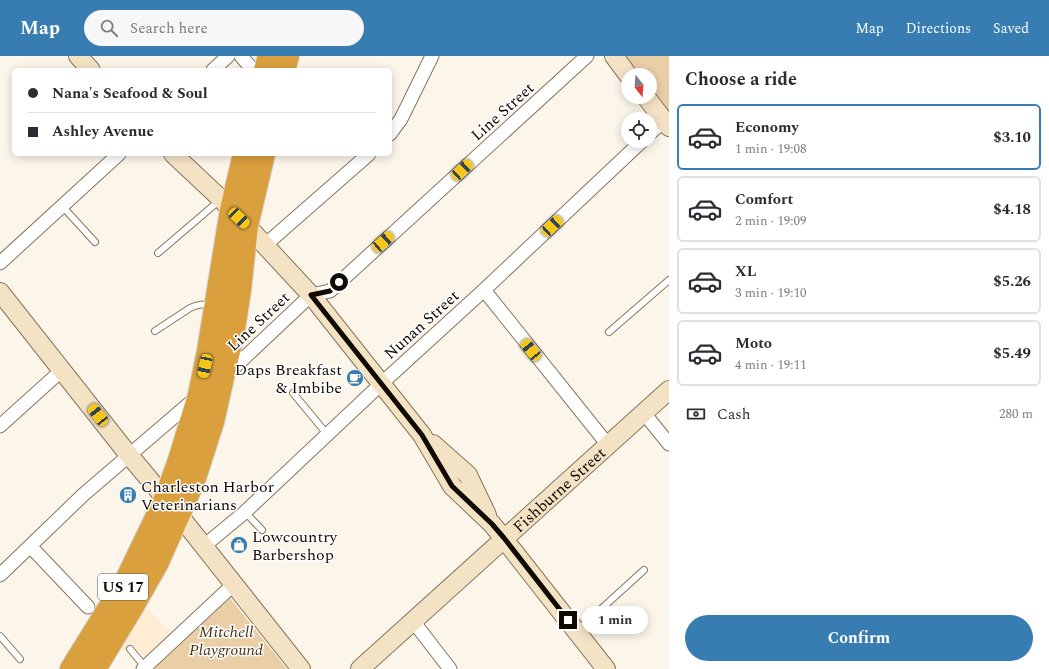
<!DOCTYPE html>
<html lang="en">
<head>
<meta charset="utf-8">
<style>
  body { margin:0; font-family:Spectral,serif; background:#f7f7f7; color:#2b2b33; height:100vh; display:flex; flex-direction:column; font-size:15px; white-space:nowrap }
  * { box-sizing:border-box; margin:0 }
  p { font-size:13px; color:#7c7c81 }
  .icon { flex:none; width:22px; height:22px; fill:none; stroke:currentColor; stroke-width:2; stroke-linecap:round; stroke-linejoin:round }
  .map { position:relative; flex:1; overflow:hidden }
  .side { display:flex; flex-direction:column; background:#fff; width:380px }
  .side>* { flex:none }
  .banner { position:absolute; left:12px; top:12px; width:380px; height:88px; border-radius:6px; box-shadow:0 2px 10px #0003; display:grid; align-content:center; height:88px; padding:0 16px; background:#fff }
  .needle { width:26px; rotate:163deg }
  .fabs { position:absolute; left:621px; top:12px; display:grid; gap:8px }
  .fabs a { display:grid; place-items:center; width:36px; height:36px; border-radius:50%; background:#fff; box-shadow:0 2px 10px #0003; font-size:20px }
  .end { position:absolute; width:18px; height:18px; margin:-9px; border:5px solid #100a03; background:#fff; box-shadow:0 0 0 2px #fff }
  .from { border-radius:50% }
  .bubble { position:absolute; height:28px; border-radius:14px; background:#fff; box-shadow:0 2px 10px #0003; font-size:13px; font-weight:700; line-height:28px; text-align:center }
  .car { position:absolute; width:12px; height:24px; margin:-12px -6px; border-radius:5px; box-shadow:0 0 3px 1px #0007; background:linear-gradient(#f5c518 24%,#345 0 40%,#f5c518 0 76%,#345 0 86%,#f5c518 0) }
  .banner b { display:flex; align-items:center; gap:14px; height:38px; font-size:15px }
  .banner b+b { border-top:1px solid #e1e1e2 }
  .banner i { width:10px; height:10px; background:#2b2b33 }
  ul { padding:0; list-style:none }
  li { display:flex; align-items:center; gap:12px; height:66px; margin:0 8px 6px; padding:0 8px; border:2px solid #e1e1e2; border-radius:6px }
  li div { flex:1 }
  li b { display:block; font-size:15px }
  li em { font-style:normal; font-weight:700 }
  li.active { border-color:#377db2 }
  li>.icon { width:36px; height:36px; stroke-width:1.5 }
  h2 { padding:0 16px; font-size:18px; line-height:48px }
  .pay { display:flex; align-items:center; gap:10px; height:44px; padding:0 16px; font-size:15px }
  .pay p { margin-inline-start:auto }
  .button { display:flex; gap:8px; margin-top:auto; padding:8px 16px }
  .button a { flex:1; height:46px; border-radius:24px; background:#377db2; color:#fff; font-size:16px; font-weight:700; line-height:46px; text-align:center }
  header { display:flex; align-items:center; gap:24px; box-sizing:border-box; height:56px; padding:0 20px; background:#377db2; color:#fff }
  header strong { font-size:19px }
  nav { display:flex; gap:22px; margin-inline-start:auto; font-size:14px }
  .search { width:280px; height:36px; background:#f7f7f7; display:flex; align-items:center; gap:10px; box-sizing:border-box; padding:0 14px; border-radius:22px; color:#7c7c81; font-size:15px }
  main { display:flex; flex:1; min-height:0 }
  .map>svg:first-child { display:block }
  .built { fill:#ffecd2 }
  .green { fill:#e9cea6 }
  .lines { fill:none; stroke-linecap:round; stroke-linejoin:round }
  .lane-casing { stroke:#86765e; stroke-width:8 }
  .street-casing { stroke:#86765e; stroke-width:15 }
  .secondary-casing { stroke:#86765e; stroke-width:20 }
  .highway-casing { stroke:#d4d3d2; stroke-width:24 }
  .lane { stroke:#fff; stroke-width:6 }
  .street { stroke:#fff; stroke-width:13 }
  .secondary { stroke:#f4e2c5; stroke-width:18 }
  .highway { stroke:#daa03e; stroke-width:22 }
  .route { stroke:#100a03; stroke-width:5 }
  .labels { text-anchor:middle; stroke-width:3; stroke-linejoin:round; paint-order:stroke }
  .shield { fill:#fff; stroke:#58544f; stroke-width:1 }
  .shield-label { font-size:15px; font-weight:bold; fill:#100a03 }
  .street-label { font-size:16px; fill:#100a03; stroke:#fff }
  .poi-label { font-size:16px; fill:#100a03; stroke:#fff; text-anchor:start }
  .park-label { font-size:16px; font-style:italic; fill:#453214; stroke:#fff }
</style>
</head>
<body>
<header>
<strong>Map</strong>
<div class="search"><svg class="icon" aria-label="search" viewBox="0 0 24 24"><circle cx="10" cy="10" r="6"/><path d="M15 15l6 6"/></svg>Search here</div>
<nav><a>Map</a><a>Directions</a><a>Saved</a></nav>
</header>
<main>
<div class="map">
<svg width="669" height="613" viewBox="0 0 669 613">
  <rect width="100%" height="100%" fill="#fcf5ea"/>
  <path class="built" d="M146,550L171,578L147,600H143L131,587L124,596L120,592Z"/>
  <path class="green" d="M626,0H669V56L650,31V19H641Z
    M229,543H231L233,546L287,613H154Z"/>
  <g class="lines">
    <defs>
      <path id="lane" d="M62,150L95,186
        M158,197L220,144
        M155,275L190,252C198,248 204,248 213,249
        M609,276L669,224
        M293,337L327,378
        M245,456L262,474
        M578,574L644,514
        M0,580L20,603
        M130,593L145,611"/>
      <path id="street" d="M241,0L253,14
        M213,14L228,0
        M650,77L664,65
        M390,78L401,63L432,0
        M264,190L369,98
        M0,207L119,98
        M484,234L608,389
        M225,320L311,239L330,235L587,0
        M644,357L669,388
        M0,370L62,314
        M30,490L88,551
        M204,490L245,456L381,328L484,234L642,85
        M0,519L83,439L197,341
        M413,565L450,613
        M143,613L234,528"/>
      <g id="secondary">
        <path d="M78,0L91,14"/>
        <path d="M614,0L628,19"/>
        <path d="M646,41L669,71"/>
        <path d="M173,98L221,143L247,170L311,239L422,379L452,430L492,468L504,483L606,613"/>
        <path d="M0,236L124,393L179,459L301,613"/>
        <path d="M433,388L468,419L487,459"/>
        <path id="s1" d="M360,613L669,334"/>
      </g>
      <path id="highway" d="M265,14L269,0
        M284,14L288,0
        M71,613L125,526L165,443L179,404L199,339L208,295L231,154L244,98
        M95,613L132,552L158,506L194,425L213,366L234,273L240,234L247,170L264,98"/>
    </defs>
    <use href="#lane" class="lane-casing"/>
    <use href="#street" class="street-casing"/>
    <use href="#secondary" class="secondary-casing"/>
    <use href="#highway" class="highway-casing"/>
    <use href="#lane" class="lane"/>
    <use href="#street" class="street"/>
    <use href="#secondary" class="secondary"/>
    <use href="#highway" class="highway"/>
  </g>
  <g class="lines">
    <path class="route" d="M339,226L330,235L311,239L422,379L452,430L492,468L504,482L568,564"/>
  </g>
  <defs>
    <symbol id="cafe-disc" viewBox="-11 -11 22 22"><circle r="9.5" fill="#377db2" stroke="#fff"/><path d="M-5.5-4.5H6V0H3Q3 3.5 0 3.5H-2.5Q-5.5 3.5-5.5 0ZM3-3.2v2h1.7v-2ZM-6 4.5H4V6H-6Z" fill="#fff"/></symbol>
    <symbol id="building-disc" viewBox="-11 -11 22 22"><circle r="9.5" fill="#377db2" stroke="#fff"/><path d="M-4-6H4V6H1V3H-1V6H-4ZM-2.5-4.3h1.7v1.8h-1.7ZM.8-4.3h1.7v1.8H.8ZM-2.5-1h1.7V.8h-1.7ZM.8-1h1.7V.8H.8Z" fill="#fff"/></symbol>
    <symbol id="shop-disc" viewBox="-11 -11 22 22"><circle r="9.5" fill="#377db2" stroke="#fff"/><path d="M-5-2.5h2.3a2.7 3.5 0 0 1 5.4 0H5L5.5 6h-11ZM-1.5-2.5h3a1.5 2.3 0 0 0-3 0Z" fill="#fff"/></symbol>
  </defs>
  <g fill-rule="evenodd">
    <use href="#cafe-disc" x="345" y="312" width="20" height="20"/>
    <use href="#building-disc" x="118" y="429" width="20" height="20"/>
    <use href="#shop-disc" x="229" y="479" width="20" height="20"/>
  </g>
  <g class="labels">
    <rect class="shield" x="98" y="518" width="50" height="26" rx="3"/>
    <g class="shield-label">
      <text x="123" y="536">US 17</text>
    </g>
    <g class="street-label">
      <text transform="translate(502 55) rotate(-42)" y="6">Line Street</text>
      <text transform="translate(258 265) rotate(-43)" y="6">Line Street</text>
      <text transform="translate(421 268) rotate(-42)" y="6">Nunan Street</text>
      <text dy="6" stroke="none"><textPath href="#s1" startOffset="268">Fishburne Street</textPath></text>
    </g>
    <g class="poi-label">
      <text x="342" y="319" text-anchor="end">Daps Breakfast<tspan x="342" dy="18">&amp; Imbibe</tspan></text>
      <text x="141" y="436">Charleston Harbor<tspan x="141" dy="18">Veterinarians</tspan></text>
      <text x="252" y="486">Lowcountry<tspan x="252" dy="18">Barbershop</tspan></text>
    </g>
    <g class="park-label">
      <text x="226" y="581">Mitchell<tspan x="226" dy="18">Playground</tspan></text>
    </g>
  </g>
</svg>
<div class="fabs">
<a><svg class="needle" viewBox="-14 -14 28 28"><path d="M0-13l5 13h-10z" fill="#e53935"/><path d="M0 13l5-13h-10z" fill="#7c7c81"/></svg></a>
<a><svg class="icon" aria-label="locate" viewBox="0 0 24 24"><circle cx="12" cy="12" r="6"/><path d="M12 2v4M12 18v4M2 12h4M18 12h4"/></svg></a>
</div>
<i class="end from" style="left:339px;top:226px"></i>
<i class="end" style="left:568px;top:564px"></i>
<div class="bubble" style="left:582px;top:550px;width:66px">1 min</div>
<i class="car" style="left:462px;top:114px;rotate:47deg"></i>
<i class="car" style="left:239px;top:162px;rotate:134deg"></i>
<i class="car" style="left:552px;top:170px;rotate:47deg"></i>
<i class="car" style="left:383px;top:186px;rotate:48deg"></i>
<i class="car" style="left:531px;top:294px;rotate:321deg"></i>
<i class="car" style="left:205px;top:310px;rotate:192deg"></i>
<i class="car" style="left:98px;top:359px;rotate:322deg"></i>
<div class="banner">
<b><i class="from"></i>Nana's Seafood &amp; Soul</b>
<b><i></i>Ashley Avenue</b>
</div>
</div>
<section class="side">
<h2>Choose a ride</h2>
<ul>
<li class="active"><svg class="icon" aria-label="car" viewBox="0 0 24 24"><path d="M5 17H2v-5l4-1 3-4h7l3 4 3 1v5h-3M9 17h6M6 11h13"/><circle cx="7" cy="17" r="2"/><circle cx="17" cy="17" r="2"/></svg><div><b>Economy</b><p>1 min · 19:08</p></div><em>$3.10</em></li>
<li><svg class="icon" aria-label="car" viewBox="0 0 24 24"><path d="M5 17H2v-5l4-1 3-4h7l3 4 3 1v5h-3M9 17h6M6 11h13"/><circle cx="7" cy="17" r="2"/><circle cx="17" cy="17" r="2"/></svg><div><b>Comfort</b><p>2 min · 19:09</p></div><em>$4.18</em></li>
<li><svg class="icon" aria-label="car" viewBox="0 0 24 24"><path d="M5 17H2v-5l4-1 3-4h7l3 4 3 1v5h-3M9 17h6M6 11h13"/><circle cx="7" cy="17" r="2"/><circle cx="17" cy="17" r="2"/></svg><div><b>XL</b><p>3 min · 19:10</p></div><em>$5.26</em></li>
<li><svg class="icon" aria-label="car" viewBox="0 0 24 24"><path d="M5 17H2v-5l4-1 3-4h7l3 4 3 1v5h-3M9 17h6M6 11h13"/><circle cx="7" cy="17" r="2"/><circle cx="17" cy="17" r="2"/></svg><div><b>Moto</b><p>4 min · 19:11</p></div><em>$5.49</em></li>
</ul>
<div class="pay"><svg class="icon" aria-label="cash" viewBox="0 0 24 24"><path d="M3 7h18v10H3z"/><circle cx="12" cy="12" r="2"/></svg>Cash<p>280 m</p></div>
<div class="button"><a>Confirm</a></div>
</section>
</main>
</body>
</html>
